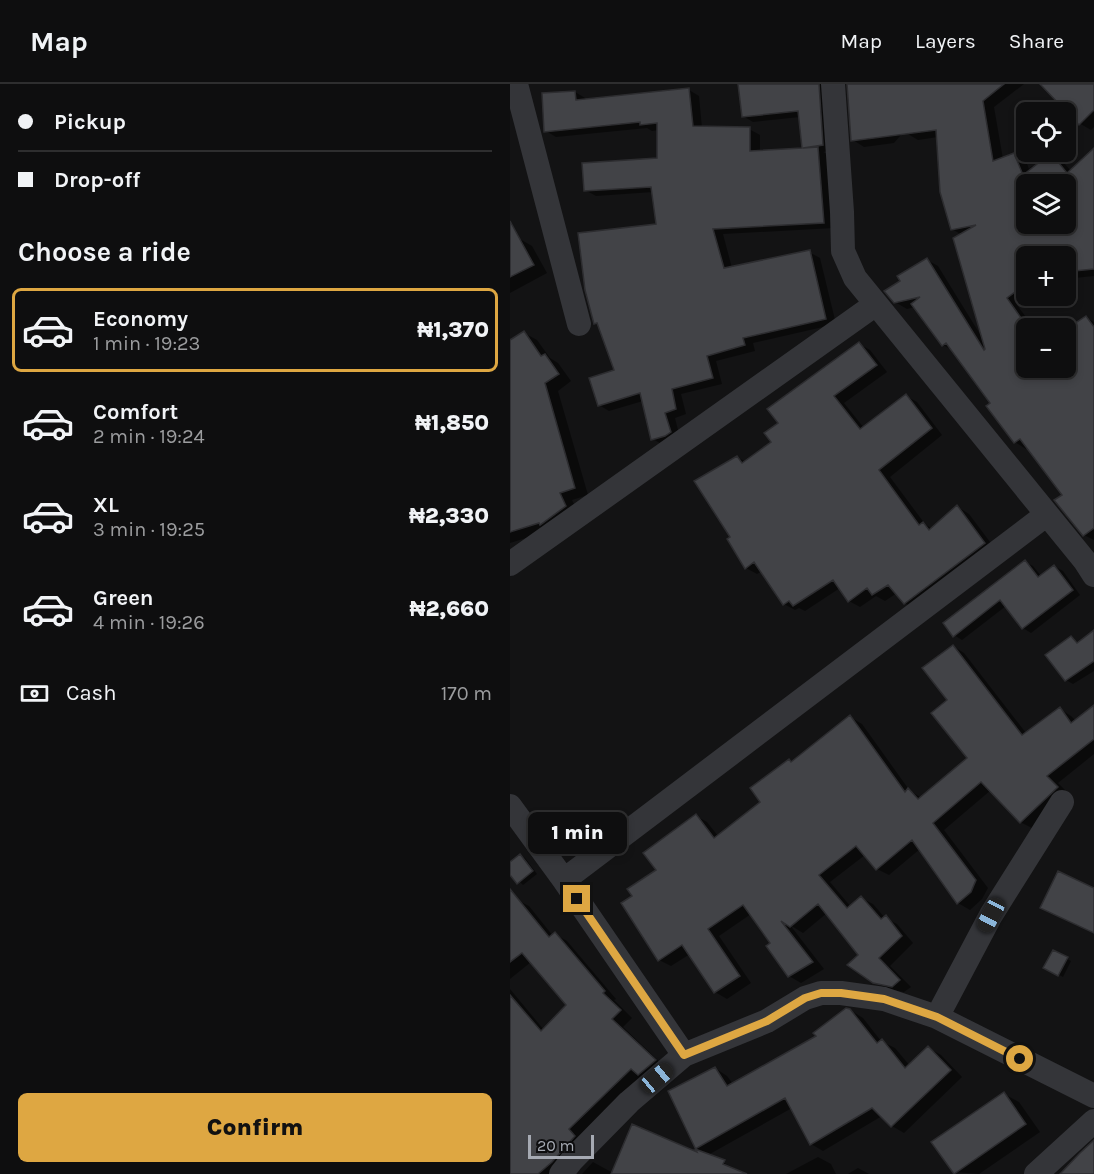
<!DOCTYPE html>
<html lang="en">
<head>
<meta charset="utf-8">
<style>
  body { margin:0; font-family:Karla,sans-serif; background:#171718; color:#f1f3f6; height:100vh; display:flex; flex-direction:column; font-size:22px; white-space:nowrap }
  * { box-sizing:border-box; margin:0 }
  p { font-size:20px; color:#9b9c9e }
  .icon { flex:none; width:33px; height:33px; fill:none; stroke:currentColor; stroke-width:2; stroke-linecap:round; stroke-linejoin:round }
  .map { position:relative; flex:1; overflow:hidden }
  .panel { display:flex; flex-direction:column; background:#0e0e0f; width:510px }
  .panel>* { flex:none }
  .top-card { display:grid; align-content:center; height:132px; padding:0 18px; background:#0e0e0f }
  .buttons { position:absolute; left:506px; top:18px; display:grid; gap:12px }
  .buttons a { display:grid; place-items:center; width:60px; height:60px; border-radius:9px; background:#0e0e0f; box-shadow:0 3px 9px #0003,0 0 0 2px #2e2e2f; font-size:30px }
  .scale { position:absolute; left:18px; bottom:15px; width:66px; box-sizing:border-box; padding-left:6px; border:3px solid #a6aab3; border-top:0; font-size:16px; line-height:21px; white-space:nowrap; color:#a6aab3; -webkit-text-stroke:4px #0e0e0f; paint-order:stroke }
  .end { position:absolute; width:27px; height:27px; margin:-14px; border:8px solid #dea742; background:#111; box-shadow:0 0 0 3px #111 }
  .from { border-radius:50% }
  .bubble { position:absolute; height:42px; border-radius:9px; background:#0e0e0f; box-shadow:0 3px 9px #0003,0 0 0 2px #2e2e2f; font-size:20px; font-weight:800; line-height:42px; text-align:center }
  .car { position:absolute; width:18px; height:36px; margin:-18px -9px; border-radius:8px; box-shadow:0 0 4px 2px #0007; background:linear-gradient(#222 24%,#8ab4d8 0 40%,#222 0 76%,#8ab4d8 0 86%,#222 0) }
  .top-card b { display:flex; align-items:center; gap:21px; height:57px; font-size:22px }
  .top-card b+b { border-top:2px solid #2e2e2f }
  .top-card i { width:15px; height:15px; background:#f1f3f6 }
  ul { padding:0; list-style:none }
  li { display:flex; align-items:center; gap:18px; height:84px; margin:0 12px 9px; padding:0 6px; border:3px solid transparent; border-radius:9px }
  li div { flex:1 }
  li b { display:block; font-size:22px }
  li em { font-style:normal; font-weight:800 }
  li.current { border-color:#dea742 }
  li>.icon { width:54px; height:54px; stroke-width:1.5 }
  h2 { padding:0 18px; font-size:27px; line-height:72px }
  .pay { display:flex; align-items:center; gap:15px; height:66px; padding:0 18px; font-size:22px }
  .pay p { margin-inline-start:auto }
  .cta { display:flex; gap:12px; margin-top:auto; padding:12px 18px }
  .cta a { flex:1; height:69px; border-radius:9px; background:#dea742; color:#111; font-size:24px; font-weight:800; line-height:69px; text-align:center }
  header { display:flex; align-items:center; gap:36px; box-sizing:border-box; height:84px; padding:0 30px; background:#0e0e0f; border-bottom:2px solid #2e2e2f }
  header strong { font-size:28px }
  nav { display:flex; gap:33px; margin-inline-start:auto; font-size:21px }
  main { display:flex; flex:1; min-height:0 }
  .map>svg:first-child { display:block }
  .shadow { fill:#0007; fill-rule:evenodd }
  .building { fill:#424347; stroke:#2d2d30; stroke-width:1.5; fill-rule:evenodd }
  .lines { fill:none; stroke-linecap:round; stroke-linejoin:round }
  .street { stroke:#343539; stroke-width:24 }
  .route { stroke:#dea742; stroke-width:8 }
</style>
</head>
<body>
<header>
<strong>Map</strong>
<nav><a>Map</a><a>Layers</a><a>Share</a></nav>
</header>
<main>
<section class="panel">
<div class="top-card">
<b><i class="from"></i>Pickup</b>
<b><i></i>Drop-off</b>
</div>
<h2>Choose a ride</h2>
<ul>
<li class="current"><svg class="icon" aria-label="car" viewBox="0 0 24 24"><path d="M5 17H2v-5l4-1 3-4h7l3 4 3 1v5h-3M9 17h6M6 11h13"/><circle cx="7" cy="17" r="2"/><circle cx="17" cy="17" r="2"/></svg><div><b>Economy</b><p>1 min · 19:23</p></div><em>₦1,370</em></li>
<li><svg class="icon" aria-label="car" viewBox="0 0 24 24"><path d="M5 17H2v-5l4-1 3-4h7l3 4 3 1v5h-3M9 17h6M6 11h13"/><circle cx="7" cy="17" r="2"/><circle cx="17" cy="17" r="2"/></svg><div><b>Comfort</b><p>2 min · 19:24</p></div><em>₦1,850</em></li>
<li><svg class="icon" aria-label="car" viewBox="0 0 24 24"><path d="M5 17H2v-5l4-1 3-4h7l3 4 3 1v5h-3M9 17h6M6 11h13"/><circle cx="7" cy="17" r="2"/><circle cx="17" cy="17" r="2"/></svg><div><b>XL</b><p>3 min · 19:25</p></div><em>₦2,330</em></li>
<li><svg class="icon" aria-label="car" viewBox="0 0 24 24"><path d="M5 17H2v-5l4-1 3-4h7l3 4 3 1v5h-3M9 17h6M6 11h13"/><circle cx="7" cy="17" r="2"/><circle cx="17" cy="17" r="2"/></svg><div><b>Green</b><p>4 min · 19:26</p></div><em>₦2,660</em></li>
</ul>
<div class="pay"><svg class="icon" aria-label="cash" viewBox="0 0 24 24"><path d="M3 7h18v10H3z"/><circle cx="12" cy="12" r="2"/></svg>Cash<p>170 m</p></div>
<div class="cta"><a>Confirm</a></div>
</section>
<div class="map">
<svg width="584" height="1090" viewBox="0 0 584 1090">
  <rect width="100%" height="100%" fill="#131314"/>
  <path class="shadow" d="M230,0H317L323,66L313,68L318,70L324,144L213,150L222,184L299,168L310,174L326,240L243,259L245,267L206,277L212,300L171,310L176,330L165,334L170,354L153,361L143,355L133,317L99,327L89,321L106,287L89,240L86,239L148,141L143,108L86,112L75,106L149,75V46L142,47L137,44L46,53L36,47L65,8L75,14V17L179,6L189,12L192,44L239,45L250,51V68L293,65L290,33L243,38L233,32Z
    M339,0H435L384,59L354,63L343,56Z
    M463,0H514L484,23L493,75L504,70L516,77L519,85L522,82L525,84L541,71L553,78L561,87L581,69L584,71V192L555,195V172H516V212H521L507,221L524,244L538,233L549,240L553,244H516V284H555V247L576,234L584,238V304L549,335L558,346L584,326V456L574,451L554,411L518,364L516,365L505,358L482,320L444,267L433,261L405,223L397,225L385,218L392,197L417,176L428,182L473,255L452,151L442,145L428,53L408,56L398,50ZM516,100H555V140H516Z
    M532,0H584V43L581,46L569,39Z
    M8,154L22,162L37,189L0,209V158Z
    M14,249L27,256L40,274L48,279L61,297L48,307L78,411L62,416L69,430L42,446L0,459V258Z
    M349,260L360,266L377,288L334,319L354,344L396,312L407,318L432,351L380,393L415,440L422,445L448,423L459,430L486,466L407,526L395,519L387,509L375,517L366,512L350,523L339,517L330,504L295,527L289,524L285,526L274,520L252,487L247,490L236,484L222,453L227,373L236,378L263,358L270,339Z
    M515,478L523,482L531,492L544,482L553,487L570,511L521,549L513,544L496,522L452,556L444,551Z
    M581,551L584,553V587L563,600L556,596L561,554L569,559Z
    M443,562L454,569L516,649L550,625L561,632L566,637L581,626L584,628V670L548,699L559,710L522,744L510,738L481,706L434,746L478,804L472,815L460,826L448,819L410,765L379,791L367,785L355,771L320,798L341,823L351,814L363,820L375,834L387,840L403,859L380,882L401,903L394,908L376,905L364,898L350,871L317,829L293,849L280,841L314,885L291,899L279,892L262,860L241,830L209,852L241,899L217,915L205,908L180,870L161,882L149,876L124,813L149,787L186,732L197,738L208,752L252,718L282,679L340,633L352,640L400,707L410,713L459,675L439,616Z
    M10,771L15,774L27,790L13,801L0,788V779Z
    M7,816L19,822L43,852L45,850L57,857L106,915L104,916L122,934L113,943L156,984L45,1090H0V905L34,946L58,921L21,878L0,895V821Z
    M544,868L561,877L553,893L535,883Z
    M340,926L353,934L371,957L385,964L400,982L418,964L431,971L452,993L394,1049L382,1042L372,1032L313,1067L301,1060L282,1024L198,1071L226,1085L224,1090H72L83,1078L103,1089L190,1071L160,1008L205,984L217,992L223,1000L308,952Z
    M494,1010L509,1018L530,1048L469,1090L445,1088Z
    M308,1073L321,1080L326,1090H276Z
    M348,1084L359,1090H338Z"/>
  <path class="building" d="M228,0H309L313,61L293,64L308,63L314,139L203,145L214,184L300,166L316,235L233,254L235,261L197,272L203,294L162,305L166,325L155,329L161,348L155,352L141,356L130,309L88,322L79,294L104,286L87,239L84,240L75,206L68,149L146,140L141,103L74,107L72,79L147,74V39L130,41V38L34,48L32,9L65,7L66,16L179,4L183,42L240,43V67L292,64L288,27L232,33Z
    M337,0H494L473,17L483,77L504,69L513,91L541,69L557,89L584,64V185L555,188V172H516V200L497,214L516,241V284H555V246L576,232L584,243V444L573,452L544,416L552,411L510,355L504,359L476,322L480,319L436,259L432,262L401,220L410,213L384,219L374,207L390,197L387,192L417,174L474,266L475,265L443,154L466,141L441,146L430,108L426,46L341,57ZM516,100H555V140H516Z
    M530,0H584V26L569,41Z
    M0,137L24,181L0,193Z
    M14,247L31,272L35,270L49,290L35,299L65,404L50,409L56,422L30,441L29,439L0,448V256Z
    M349,258L367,281L324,312L350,345L396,310L422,344L369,386L409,441L413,438L419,446L447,421L475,459L394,520L378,501L362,511L357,504L338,518L323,496L283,522L279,517L273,521L244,478L235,485L217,455L220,453L184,397L227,372L232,379L261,358L254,349L268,339L257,325Z
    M515,476L528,493L544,481L563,506L512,545L490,516L443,553L433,539Z
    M584,546V577L555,597L535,571L561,552L567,559Z
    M443,561L512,651L550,623L561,639L584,621V655L537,692L548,703L510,739L471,698L423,739L466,796L461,808L447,820L402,756L366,786L346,762L309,791L337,824L351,812L371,835L376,831L392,852L369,874L390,896L382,903L363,899L337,881L348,871L308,820L280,843L271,837L303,878L278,893L256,862L260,859L233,821L198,845L230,892L204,909L172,861L148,877L111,819L122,812L117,805L146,786L133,769L186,730L204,754L250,718L240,704L279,675L281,678L340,631L395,708L398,704L408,715L457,674L421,629L437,616L412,584Z
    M10,770L23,787L7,800L0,791V778Z
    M548,787L584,804V849L530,824Z
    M0,805L39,853L45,848L95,907L93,909L111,926L102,935L146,976L128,991L121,985L59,1045L65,1052L42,1078L28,1090H0V911L31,947L56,921L12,869L0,878Z
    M543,866L558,873L548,892L533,884Z
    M336,924L340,925L367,959L372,955L395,984L418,962L441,986L381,1043L362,1024L300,1061L275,1014L185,1065L215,1076L213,1080L237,1090H101L122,1040L187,1068L158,1007L205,983L217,1002L306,952L303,949Z
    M494,1008L516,1040L444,1090L421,1058Z
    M584,1056V1090H550L570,1069Z"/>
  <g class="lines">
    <path class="street" d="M6,0L69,240
      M323,0L332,128L333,167L345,194L575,477L584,491
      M0,480L366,220
      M0,722L54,796L174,971
      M54,796L536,431
      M427,933L481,831L552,718
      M51,1090L62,1076L119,1018L174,971L257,937L295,914L311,909H331L374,915L427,933L584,1012
      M526,1090L584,1037"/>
  </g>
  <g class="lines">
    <path class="route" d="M67,815L174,971L257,937L295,914L311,909H331L374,915L427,933L510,975"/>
  </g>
</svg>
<div class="buttons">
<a><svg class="icon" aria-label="locate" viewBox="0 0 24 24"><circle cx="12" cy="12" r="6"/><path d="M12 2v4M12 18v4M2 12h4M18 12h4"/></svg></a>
<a><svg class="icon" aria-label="layers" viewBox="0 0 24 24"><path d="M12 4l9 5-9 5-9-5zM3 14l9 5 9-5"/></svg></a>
<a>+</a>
<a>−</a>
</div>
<div class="scale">20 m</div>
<i class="end from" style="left:510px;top:975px"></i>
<i class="end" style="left:67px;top:815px"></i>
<div class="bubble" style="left:18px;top:728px;width:99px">1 min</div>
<i class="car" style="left:481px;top:831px;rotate:208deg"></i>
<i class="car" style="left:147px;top:994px;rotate:50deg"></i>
</div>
</main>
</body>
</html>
